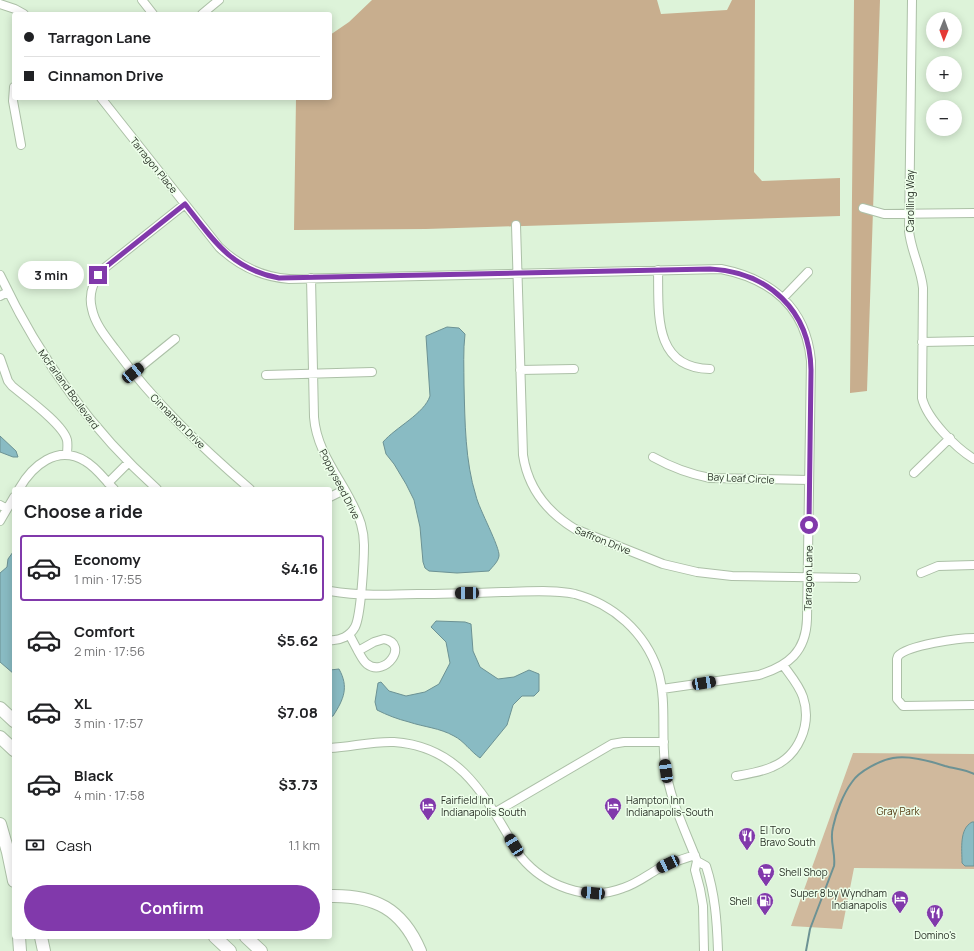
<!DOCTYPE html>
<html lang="en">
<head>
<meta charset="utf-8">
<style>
  body { margin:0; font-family:Manrope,sans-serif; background:#f6f6f6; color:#202124; height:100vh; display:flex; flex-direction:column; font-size:15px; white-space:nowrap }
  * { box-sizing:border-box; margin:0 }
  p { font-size:13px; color:#757577 }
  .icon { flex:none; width:22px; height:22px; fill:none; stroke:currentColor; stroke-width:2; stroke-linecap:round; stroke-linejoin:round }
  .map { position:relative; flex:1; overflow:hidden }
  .side { position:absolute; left:12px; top:487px; width:320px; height:452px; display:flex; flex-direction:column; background:#fff; border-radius:4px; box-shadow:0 2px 10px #0003 }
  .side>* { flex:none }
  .guide { position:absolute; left:12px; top:12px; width:320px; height:88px; border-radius:4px; box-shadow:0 2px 10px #0003; display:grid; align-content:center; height:88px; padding:0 12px; background:#fff }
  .needle { width:26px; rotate:181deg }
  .fabs { position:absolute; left:926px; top:12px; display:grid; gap:8px }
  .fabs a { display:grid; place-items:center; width:36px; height:36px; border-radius:50%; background:#fff; box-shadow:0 2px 10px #0003; font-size:20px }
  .end { position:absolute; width:18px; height:18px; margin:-9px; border:5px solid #8139ab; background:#fff; box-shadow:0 0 0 2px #fff }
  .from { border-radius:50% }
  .bubble { position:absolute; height:28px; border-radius:14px; background:#fff; box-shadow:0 2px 10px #0003; font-size:13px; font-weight:700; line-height:28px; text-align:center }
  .car { position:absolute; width:12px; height:24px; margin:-12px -6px; border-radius:5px; box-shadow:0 0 3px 1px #0007; background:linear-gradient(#222 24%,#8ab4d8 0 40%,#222 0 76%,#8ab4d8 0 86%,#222 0) }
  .guide b { display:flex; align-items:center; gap:14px; height:38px; font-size:15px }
  .guide b+b { border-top:1px solid #e0e0e0 }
  .guide i { width:10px; height:10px; background:#202124 }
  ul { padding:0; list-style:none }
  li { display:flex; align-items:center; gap:12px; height:66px; margin:0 8px 6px; padding:0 4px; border:2px solid transparent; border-radius:4px }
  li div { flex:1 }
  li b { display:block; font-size:15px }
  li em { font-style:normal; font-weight:700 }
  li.selected { border-color:#8139ab }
  li>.icon { width:36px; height:36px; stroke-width:1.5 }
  h2 { padding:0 12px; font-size:18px; line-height:48px }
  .pay { display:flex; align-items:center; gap:10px; height:44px; padding:0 12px; font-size:15px }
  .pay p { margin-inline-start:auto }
  .primary-button { display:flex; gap:8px; margin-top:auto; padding:8px 12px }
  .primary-button a { flex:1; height:46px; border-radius:24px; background:#8139ab; color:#fff; font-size:16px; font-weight:700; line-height:46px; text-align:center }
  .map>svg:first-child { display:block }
  .green { fill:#d0b99d }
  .forest { fill:#c8ae8e }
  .water { fill:#89bbc3; stroke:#6c9294 }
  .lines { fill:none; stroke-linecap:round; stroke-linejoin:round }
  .stream { stroke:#6c9294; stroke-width:2 }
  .minor-casing { stroke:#acc0a7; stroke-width:10 }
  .highway-casing { stroke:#acc0a7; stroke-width:14 }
  .minor { stroke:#fff; stroke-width:8 }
  .highway { stroke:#fff; stroke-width:12 }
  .route { stroke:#8139ab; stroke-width:5 }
  .labels { text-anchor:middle; stroke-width:3; stroke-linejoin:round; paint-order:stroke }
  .street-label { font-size:10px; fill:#2a3228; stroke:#edffea }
  .poi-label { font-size:10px; fill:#2a3228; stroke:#edffea; text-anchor:start }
  .park-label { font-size:10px; fill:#543911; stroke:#edffea }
</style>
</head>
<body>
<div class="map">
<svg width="974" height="951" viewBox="0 0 974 951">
  <rect width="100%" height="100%" fill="#ddf3d9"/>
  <path class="green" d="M853,753L974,754V869L854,868L842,929L791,926Z"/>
  <path class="forest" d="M372,0H657L661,14L727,10L732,0H755L754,172L762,181L840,178V216L426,229L294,230L296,98H330V35L349,22Z
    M854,0H880L867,391L850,393Z"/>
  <path class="water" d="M447,327L459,328L465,334C463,351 464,368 464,385C465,422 465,461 476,496C479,509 500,547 499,556C498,562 493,566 489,571L457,573L429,571L425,568L423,562L420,527L414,500L406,484L394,464L386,454L383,442C396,427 424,414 430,396L426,336Z
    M0,436L16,451L18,457H13L0,452Z
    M14,551V674L0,662V573L7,567L8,559L13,552Z
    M436,621L465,622L471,624L473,651L480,667L498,679L514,677L529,670L539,674V691L534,696H522L513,705L507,725L480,758C470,751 464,741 454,736C440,728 424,727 409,722C397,719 387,715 377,710L375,702L378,683L381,682L389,691L406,696L425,692L439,684L450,663L446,642L431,627Z
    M339,669C349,687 344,699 333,716L330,717V670Z
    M972,822H974V866H965L962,863C962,849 959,829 972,822Z"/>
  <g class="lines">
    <path class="stream" d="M806,951L810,929L834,866C836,852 829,842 833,827C836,813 843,794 852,782C859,771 881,760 893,758C909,755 930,761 945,766C955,769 965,769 974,774"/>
    <defs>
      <path id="minor" d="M142,0L153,14
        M912,0L909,231C911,251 921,268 923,288L922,398C927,419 956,448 974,459
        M0,4L15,9L24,14
        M202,14L219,0
        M14,87L13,101L21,145
        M101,98L219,247C239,266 262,277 289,279L721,269C771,279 806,307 811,361L807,619C806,652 788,666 759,675L662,689
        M185,204L102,270C93,282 88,294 92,309C95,324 106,337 115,349C154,402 200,446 250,489
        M863,208L884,214L974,213
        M516,225L523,455C528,488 547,512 575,529L663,564L697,572L732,576L856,578
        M658,270C659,311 652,368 710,369
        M0,275C38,355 90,429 157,489
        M311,278L314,417C317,458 349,486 361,524C363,531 364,538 364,545C364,560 361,616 355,627C350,636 340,641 330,640
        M0,296L8,292
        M783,298L808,272
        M922,342L974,341
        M0,358L8,381L12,386C25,397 63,424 67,440C68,445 67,450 67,455
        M520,370L574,369
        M133,373L175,339
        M266,375L372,372
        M653,457C671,467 689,474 710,478L809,480
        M914,473L950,438
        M108,483L129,462
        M19,489C32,466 57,444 85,461C96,467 105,480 114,489
        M330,497L344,490
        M0,505L7,509L0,521
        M7,509L14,497
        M921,573L938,566L974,565
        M330,591C359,596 388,595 418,594C446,594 474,593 502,592C524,592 554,589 575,594C613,604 645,632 658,671C667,701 661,733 665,764C669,798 685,830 697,861L695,870L700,889L703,906L704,951
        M349,634L358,651
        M974,638C959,638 908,645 898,656L897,659V699L903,706L974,705
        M384,639C410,644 385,678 367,664C363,661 361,656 358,651L374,642Z
        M330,748C351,747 373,741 394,742C466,747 488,804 521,857C545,886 587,902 623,888C636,884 646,876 658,869C669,863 683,859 695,855
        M736,776C748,774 761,772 772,767C799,756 812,724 803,697C799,685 790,675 783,665
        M494,813L612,744L624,742H664
        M697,861L706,866C715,894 717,921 718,951"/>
      <path id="highway" d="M0,708L14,721
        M0,737L14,750
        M0,824L8,852L14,881
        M330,896C375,895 402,909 420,951
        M19,937L20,951
        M41,937L44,951
        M215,937L230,951
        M246,937L261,951"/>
    </defs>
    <use href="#minor" class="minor-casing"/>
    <use href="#highway" class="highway-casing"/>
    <use href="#minor" class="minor"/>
    <use href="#highway" class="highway"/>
  </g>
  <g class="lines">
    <path class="route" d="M98,275L107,266L185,204C213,240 231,269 279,278L710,269C768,272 810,310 811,370L809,525"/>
  </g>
  <defs>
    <symbol id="hotel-pin" viewBox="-11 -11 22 30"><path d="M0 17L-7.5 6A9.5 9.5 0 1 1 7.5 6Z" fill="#8139ab" stroke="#edffea"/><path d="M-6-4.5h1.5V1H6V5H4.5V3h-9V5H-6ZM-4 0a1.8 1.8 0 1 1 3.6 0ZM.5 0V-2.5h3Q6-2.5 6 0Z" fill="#fff"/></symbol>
    <symbol id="restaurant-pin" viewBox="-11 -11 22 30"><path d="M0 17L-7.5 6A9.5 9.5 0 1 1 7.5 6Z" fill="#8139ab" stroke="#edffea"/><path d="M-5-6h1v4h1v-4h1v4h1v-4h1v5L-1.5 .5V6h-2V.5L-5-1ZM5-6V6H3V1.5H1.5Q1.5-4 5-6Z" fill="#fff"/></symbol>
    <symbol id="supermarket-pin" viewBox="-11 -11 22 30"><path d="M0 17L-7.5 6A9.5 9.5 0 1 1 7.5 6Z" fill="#8139ab" stroke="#edffea"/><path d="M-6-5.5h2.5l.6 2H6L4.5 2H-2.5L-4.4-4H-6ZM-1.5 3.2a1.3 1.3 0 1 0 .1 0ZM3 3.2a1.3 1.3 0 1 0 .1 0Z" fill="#fff"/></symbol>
    <symbol id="fuel-pin" viewBox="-11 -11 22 30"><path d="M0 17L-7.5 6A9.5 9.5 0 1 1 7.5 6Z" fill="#8139ab" stroke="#edffea"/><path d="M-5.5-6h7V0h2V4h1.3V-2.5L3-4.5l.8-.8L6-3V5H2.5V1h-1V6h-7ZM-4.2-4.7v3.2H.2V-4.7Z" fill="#fff"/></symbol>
  </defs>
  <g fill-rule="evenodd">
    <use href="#hotel-pin" x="418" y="796" width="20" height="27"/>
    <use href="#hotel-pin" x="603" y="796" width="20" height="27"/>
    <use href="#restaurant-pin" x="737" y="826" width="20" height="27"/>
    <use href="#supermarket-pin" x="756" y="862" width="20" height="27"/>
    <use href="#hotel-pin" x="890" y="889" width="20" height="27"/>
    <use href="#fuel-pin" x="755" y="891" width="20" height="27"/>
    <use href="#restaurant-pin" x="925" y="903" width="20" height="27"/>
  </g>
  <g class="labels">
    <g class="street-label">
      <text transform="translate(154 165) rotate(51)" y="4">Tarragon Place</text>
      <text transform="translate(910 201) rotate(-90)" y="4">Carolling Way</text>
      <text transform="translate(69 389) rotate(54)" y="4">McFarland Boulevard</text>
      <text transform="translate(178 421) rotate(45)" y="4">Cinnamon Drive</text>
      <text transform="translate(741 478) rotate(3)" y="4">Bay Leaf Circle</text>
      <text transform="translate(340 484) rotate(63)" y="4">Poppyseed Drive</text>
      <text transform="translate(603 540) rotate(22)" y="4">Saffron Drive</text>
      <text transform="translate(808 578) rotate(-89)" y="4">Tarragon Lane</text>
    </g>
    <g class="poi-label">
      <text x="441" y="804">Fairfield Inn<tspan x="441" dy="12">Indianapolis South</tspan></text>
      <text x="626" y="804">Hampton Inn<tspan x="626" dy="12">Indianapolis-South</tspan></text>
      <text x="760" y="834">El Toro<tspan x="760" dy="12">Bravo South</tspan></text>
      <text x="779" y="876">Shell Shop</text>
      <text x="887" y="897" text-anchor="end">Super 8 by Wyndham<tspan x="887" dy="12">Indianapolis</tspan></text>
      <text x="752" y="905" text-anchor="end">Shell</text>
      <text x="935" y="939" text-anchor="middle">Domino's</text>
    </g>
    <g class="park-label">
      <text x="898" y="815">Gray Park</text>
    </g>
  </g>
</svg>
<div class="fabs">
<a><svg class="needle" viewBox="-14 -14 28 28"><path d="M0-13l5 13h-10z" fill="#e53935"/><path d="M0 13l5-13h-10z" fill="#757577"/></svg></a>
<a>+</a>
<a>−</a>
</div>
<i class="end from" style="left:809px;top:525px"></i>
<i class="end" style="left:98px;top:275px"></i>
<div class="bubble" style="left:18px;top:261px;width:66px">3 min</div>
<i class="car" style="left:133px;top:373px;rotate:51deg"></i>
<i class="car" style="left:467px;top:593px;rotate:269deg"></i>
<i class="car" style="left:704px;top:683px;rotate:81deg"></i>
<i class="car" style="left:666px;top:771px;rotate:352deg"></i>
<i class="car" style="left:514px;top:845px;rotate:328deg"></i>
<i class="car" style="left:668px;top:864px;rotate:245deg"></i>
<i class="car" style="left:593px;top:893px;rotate:275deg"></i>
<div class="guide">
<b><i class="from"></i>Tarragon Lane</b>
<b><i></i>Cinnamon Drive</b>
</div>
<section class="side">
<h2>Choose a ride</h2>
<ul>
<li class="selected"><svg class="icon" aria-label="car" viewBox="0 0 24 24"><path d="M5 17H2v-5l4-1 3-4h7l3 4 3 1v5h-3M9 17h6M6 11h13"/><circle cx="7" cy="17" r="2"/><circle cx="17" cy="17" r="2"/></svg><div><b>Economy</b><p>1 min · 17:55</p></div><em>$4.16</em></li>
<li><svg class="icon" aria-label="car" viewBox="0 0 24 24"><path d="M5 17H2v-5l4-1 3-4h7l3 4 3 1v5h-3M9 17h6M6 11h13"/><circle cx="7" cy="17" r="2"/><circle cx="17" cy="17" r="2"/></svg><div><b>Comfort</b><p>2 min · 17:56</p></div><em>$5.62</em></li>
<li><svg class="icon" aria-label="car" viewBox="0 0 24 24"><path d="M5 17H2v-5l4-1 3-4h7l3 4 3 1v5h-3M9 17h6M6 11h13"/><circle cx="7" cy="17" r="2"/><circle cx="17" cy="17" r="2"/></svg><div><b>XL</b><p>3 min · 17:57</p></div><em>$7.08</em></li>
<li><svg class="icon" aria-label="car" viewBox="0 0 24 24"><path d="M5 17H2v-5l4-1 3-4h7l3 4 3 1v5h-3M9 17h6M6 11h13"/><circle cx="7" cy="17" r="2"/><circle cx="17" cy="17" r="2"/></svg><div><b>Black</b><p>4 min · 17:58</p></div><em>$3.73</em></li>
</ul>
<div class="pay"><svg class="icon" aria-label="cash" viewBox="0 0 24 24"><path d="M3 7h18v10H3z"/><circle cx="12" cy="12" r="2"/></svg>Cash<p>1.1 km</p></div>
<div class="primary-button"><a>Confirm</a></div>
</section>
</div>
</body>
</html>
